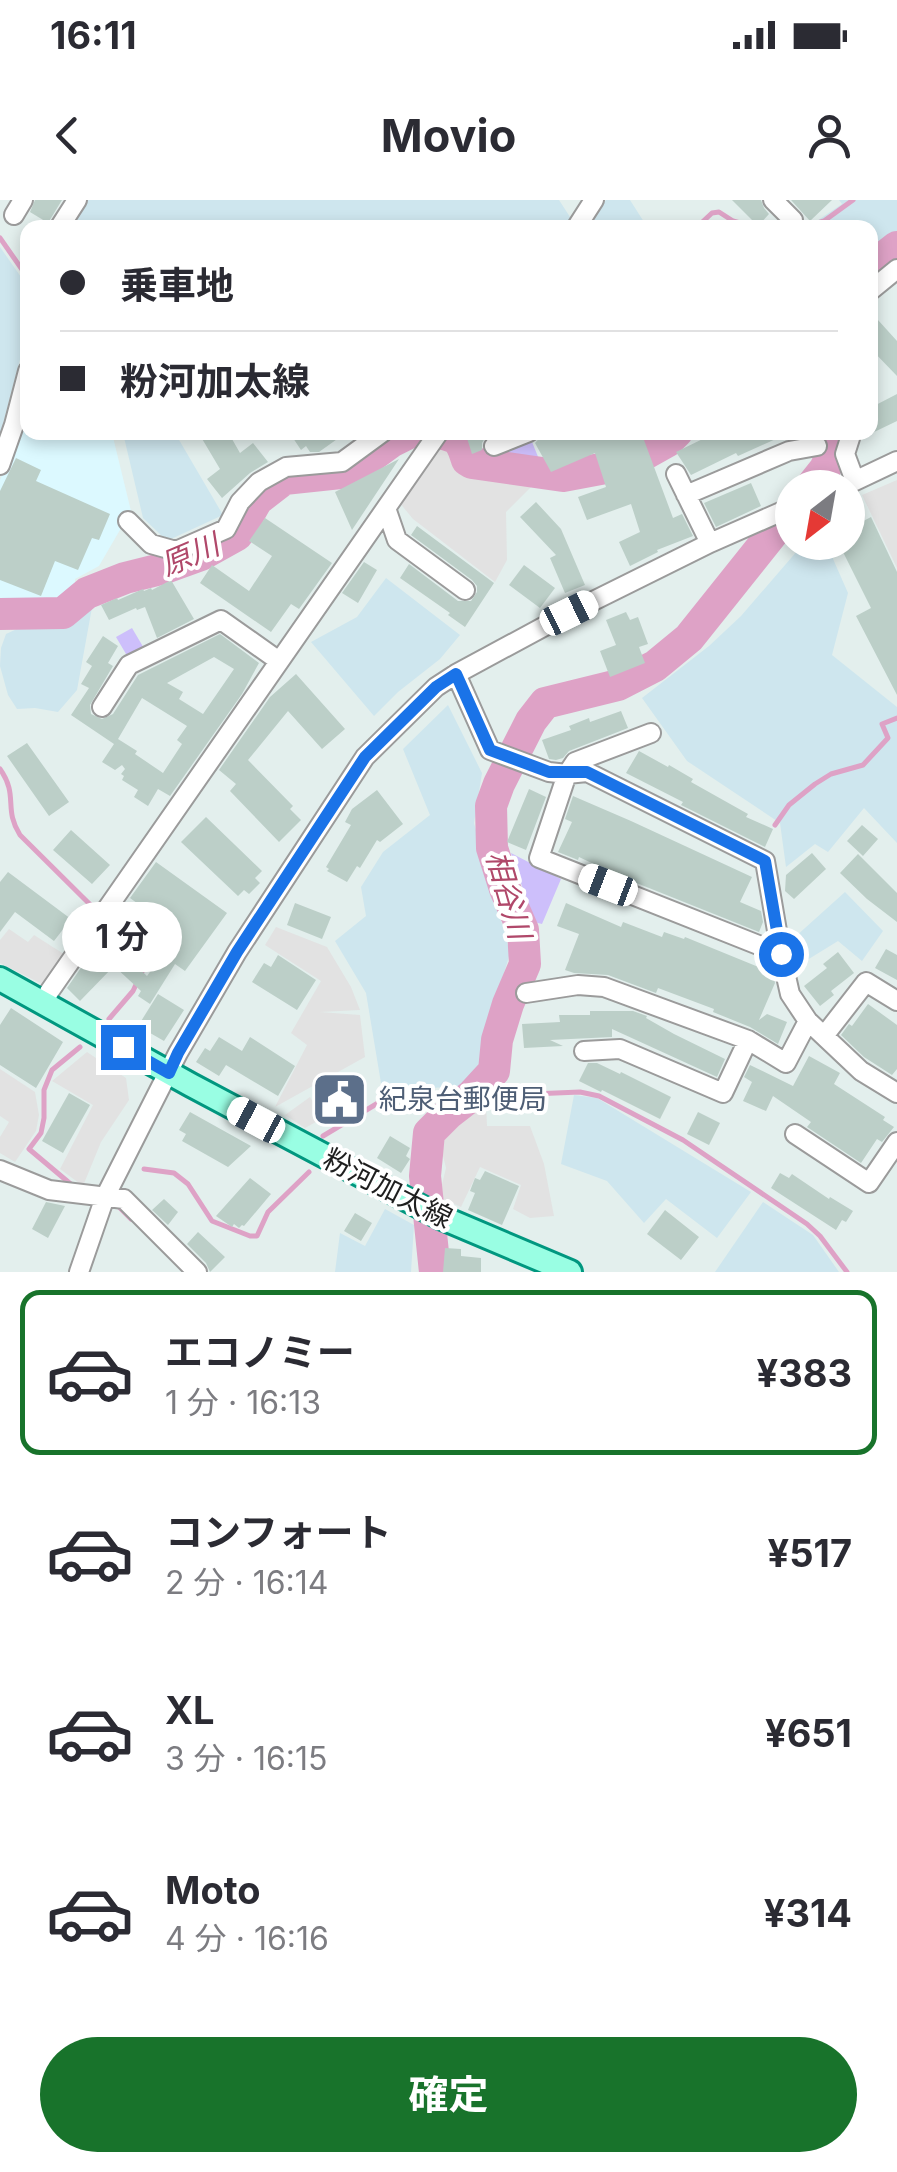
<!DOCTYPE html>
<html lang="ja">
<head>
<meta charset="utf-8">
<style>
  body { margin:0; font-family:Inter,"Noto Sans JP",sans-serif; background:#f2f2f3; color:#2b2b33; height:100vh; display:flex; flex-direction:column; font-size:38px; white-space:nowrap }
  * { box-sizing:border-box; margin:0 }
  p { font-size:32px; color:#7c7c81 }
  .icon { flex:none; width:55px; height:55px; fill:none; stroke:currentColor; stroke-width:2; stroke-linecap:round; stroke-linejoin:round }
  .map { position:relative; height:1072px; overflow:hidden }
  .drawer { display:flex; flex-direction:column; background:#fff; flex:1 }
  .drawer>* { flex:none }
  .guide { position:absolute; left:20px; top:20px; width:858px; height:220px; border-radius:20px; box-shadow:0 5px 15px #0003; display:grid; align-content:center; height:220px; padding:0 40px; background:#fff }
  .needle { width:65px; rotate:211deg }
  .fabs { position:absolute; left:775px; top:270px; display:grid; gap:20px }
  .fabs a { display:grid; place-items:center; width:90px; height:90px; border-radius:50%; background:#fff; box-shadow:0 5px 15px #0003; font-size:50px }
  .end { position:absolute; width:45px; height:45px; margin:-22px; border:12px solid #1a73e8; background:#fff; box-shadow:0 0 0 5px #fff }
  .from { border-radius:50% }
  .bubble { position:absolute; height:70px; border-radius:35px; background:#fff; box-shadow:0 5px 15px #0003; font-size:32px; font-weight:700; line-height:70px; text-align:center }
  .car { position:absolute; width:30px; height:60px; margin:-30px -15px; border-radius:12px; box-shadow:0 0 8px 2px #0007; background:linear-gradient(#fff 24%,#345 0 40%,#fff 0 76%,#345 0 86%,#fff 0) }
  .guide b { display:flex; align-items:center; gap:35px; height:95px; font-size:38px }
  .guide b+b { border-top:2px solid #e1e1e2 }
  .guide i { width:25px; height:25px; background:#2b2b33 }
  ul { padding:18px 0 0; list-style:none }
  li { display:flex; align-items:center; gap:30px; height:165px; margin:0 20px 15px; padding:0 20px; border:5px solid transparent; border-radius:20px }
  li div { flex:1 }
  li b { display:block; font-size:38px }
  li em { font-style:normal; font-weight:700 }
  li.current { border-color:#18732b }
  li>.icon { width:90px; height:90px; stroke-width:1.5 }
  .primary-button { display:flex; gap:20px; margin-top:auto; padding:20px 40px }
  .primary-button a { flex:1; height:115px; border-radius:60px; background:#18732b; color:#fff; font-size:40px; font-weight:700; line-height:115px; text-align:center }
  .status { display:flex; justify-content:space-between; align-items:center; height:70px; padding:0 50px; background:#fff; direction:ltr }
  .status svg { height:28px; fill:currentColor }
  header { display:flex; justify-content:space-between; align-items:center; height:130px; padding:0 40px; background:#fff; font-size:45px; font-weight:700 }
  .map>svg:first-child { display:block }
  .education { fill:#dcf9ff }
  .farmland { fill:#cee6ee }
  .park { fill:#cdbffb }
  .parking { fill:#e2e2e2 }
  .lines { fill:none; stroke-linecap:round; stroke-linejoin:round }
  .stream { stroke:#dea2c6; stroke-width:5 }
  .river { stroke:#dea2c6; stroke-width:32 }
  .building { fill:#bccfc8; fill-rule:evenodd }
  .minor-casing { stroke:#9b9b9b; stroke-width:22 }
  .major-casing { stroke:#00977f; stroke-width:28 }
  .minor { stroke:#fff; stroke-width:18 }
  .major { stroke:#99fee3; stroke-width:22 }
  .route { stroke:#1a73e8; stroke-width:12 }
  .labels { text-anchor:middle; stroke-width:8; stroke-linejoin:round; paint-order:stroke }
  .service-label { font-size:28px; fill:#4e5e75; stroke:#fff; text-anchor:start }
  .street-label { font-size:28px; fill:#1e1e1e; stroke:#fff }
  .water-label { font-size:30px; font-style:italic; fill:#b0486a; stroke:#fff }
</style>
</head>
<body>
<div class="status"><b>16:11</b><svg viewBox="0 0 49 12"><path d="M0 12V9h3v3zM5 12V6h3v6zM10 12V3h3v9zM15 12V0h3v12zM26 1h20v11H26zM47 4h2v5h-2z"/></svg></div>
<header><svg class="icon" aria-label="back" viewBox="0 0 24 24"><path d="M15 5l-7 7 7 7"/></svg>Movio<svg class="icon" aria-label="person" viewBox="0 0 24 24"><circle cx="12" cy="8" r="4"/><path d="M4 21q1-7 8-7t8 7"/></svg></header>
<div class="map">
<svg width="897" height="1072" viewBox="0 0 897 1072">
  <rect width="100%" height="100%" fill="#e3efed"/>
  <path class="education" d="M27,194L28,232L112,233L131,311L99,366L75,379V387L57,401L10,400L0,403V280L8,262Z"/>
  <path class="farmland" d="M86,0H559L572,20L567,28H68Z
    M606,0H630L644,22L635,27H587Z
    M839,0H897V38L870,59V28L808,27L842,4Z
    M0,47L28,87L27,133L0,235Z
    M123,233H175L223,315L171,339L162,336L143,318Z
    M804,343H826L848,393L832,455L897,507V643L864,608L828,652L815,644L786,667L780,623L687,561L642,498L709,446L741,416Z
    M386,378L460,435L440,459L398,492L374,516L311,442L357,417Z
    M93,402L77,490L58,512L35,508L17,509L8,495L0,466L1,448L6,434L30,423H64Z
    M448,505L482,573L474,623L510,753L485,837L476,877L461,887L382,889L366,793L335,741L366,716L361,687L383,652L430,615L403,549Z
    M845,692L883,731L862,761L838,741L799,765L795,737Z
    M574,895L597,898L751,992L717,1038L666,999L644,1023L607,981L561,964Z
    M763,1002L813,1035L839,1072H715Z
    M385,1009L414,1025L411,1072H335L340,1033L365,1046Z"/>
  <path class="park" d="M532,242L541,264L488,256Z
    M132,428L145,450L129,459L116,437Z
    M511,653L561,679L542,724L534,722Z"/>
  <path class="parking" d="M439,245L452,254L460,270L476,276L519,282L532,286L506,312L507,360L495,382L413,319L399,302Z
    M897,280V368L862,295Z
    M276,727L327,747L351,787L360,810L320,812L360,815L365,857L275,907L307,845L291,833L321,781L265,745Z
    M9,729L28,742L34,735L67,756L46,786L0,763V740Z
    M87,852L126,878L129,900L101,942L83,986L60,969L93,905L52,881Z
    M0,869L35,892L39,915L36,931L15,962L0,953V937L9,922L0,916Z
    M310,897L323,918L305,928L285,915Z
    M479,903L486,904L487,926H530L544,964L554,1016L530,1018L513,1009L521,985L480,967L461,1007L439,997L446,968L440,944Z"/>
  <g class="lines">
    <path class="stream" d="M696,28L712,13L719,12L733,21L758,28
      M802,28L824,21L853,0
      M0,38L28,78
      M21,170L28,146
      M0,569C19,596 3,608 20,635L147,761L133,791L109,819
      M775,625L789,605L815,584L831,574L863,565L888,538L882,524L897,518
      M323,936L383,900L580,892L599,896L683,940L807,1024L820,1036L847,1072
      M144,969L174,973L188,984L212,1021L250,1036H257L268,1012L309,972
      M73,986L29,949L41,933L44,918V890L52,870L80,847
      M120,1008L131,1019"/>
    <path class="river" d="M870,68L897,47
      M435,232C458,237 460,238 467,260L472,263L563,276L627,264L668,241L677,232
      M810,288L825,269L842,232
      M0,414L63,413L87,393L125,378L165,368L201,355L237,335L257,300L284,279L350,272L391,242L411,232
      M435,1072L425,976L429,933L449,913L471,896L494,871L497,840L508,804L525,764L523,730L505,689L492,648L491,606L499,584L531,521L545,503L618,485L655,466L689,438L792,309"/>
  </g>
  <path class="building" d="M35,0H62L48,23L30,12Z
    M732,0H761L764,8L769,14L758,26Z
    M791,0H832L810,21Z
    M878,120L897,141V176L870,148V128Z
    M897,194V221L870,234V208Z
    M198,232H228L240,253L253,243L268,262L250,273L222,298L207,279L220,269Z
    M289,232H347L319,252H310L306,246L301,250Z
    M465,232H483L485,238L482,243V250L472,254Z
    M545,232H641L673,318L682,314L693,336L657,350L658,352L630,366L619,342L640,332L631,304L587,320L578,297L606,287L595,253L551,272L535,243Z
    M717,232H791L738,256L736,253L691,275L676,252Z
    M16,258L41,270L36,281L110,314L99,340L92,338L78,370L55,361L41,396L0,380V291Z
    M399,259L352,330L335,292Z
    M751,283L761,306L716,327L704,303Z
    M536,302L561,329L585,385L565,393L550,358L556,355L520,317Z
    M871,317L897,372V495L856,416L871,408L838,342H848V329Z
    M265,318L332,363L299,409L291,404L271,432L200,383L212,365L249,391L272,356L249,341Z
    M417,326L494,383L465,427L448,415L450,413L400,378L409,364L458,401H471L477,392V386L472,380L411,335Z
    M364,362L377,370L358,403L342,393Z
    M524,365L555,388L540,408L509,385Z
    M171,380L194,419L157,438L145,407L137,410L136,408L109,420L101,405L117,398L118,400L143,389L144,391L151,388L152,390Z
    M626,412L630,420L638,417L648,444L639,447L645,463L610,477L600,451L616,445L606,420Z
    M220,434L259,463L242,494L170,596L158,589L148,606L134,597L138,590L122,580L124,576L121,574L125,569L122,565L115,570L102,562L114,544L71,515L89,488L81,484L92,466L86,462L103,436L118,446L108,463L113,466L90,505L91,514L102,519L113,514L138,475ZM214,457L234,469L203,514L179,499L183,492L167,483ZM142,498L187,526L177,540L182,544L163,573L135,554L137,551L118,539Z
    M296,474L345,529L322,549L288,511L248,560L293,606L290,609L301,620L279,642L230,591L236,584L219,570L270,497Z
    M621,511L628,528L569,551L563,558L556,560L549,559L542,540L571,530L569,526L589,518L590,522Z
    M27,543L69,602L49,616L7,556Z
    M639,551L668,567L669,565L693,579L691,582L748,614L746,617L773,629L765,647L681,605L683,602L626,573Z
    M529,589L546,597L526,650L507,642Z
    M377,590L403,624L380,642L377,640L360,668L357,666L347,682L327,671L329,669L326,667L351,625L345,622L352,609Z
    M573,596L631,621L752,677L740,702L761,711L763,722L759,732L619,676L579,657L578,660L558,652L572,622L565,619Z
    M206,617L262,671L255,678L260,683L249,694L244,690L238,696L181,642Z
    M862,625L878,639L863,656L847,641Z
    M71,630L110,665L92,684L53,650Z
    M812,653L826,669L794,699L785,691L786,675Z
    M858,654L897,693V722L867,699L840,673Z
    M156,662L227,713L185,771L175,764L150,804L138,796L141,791L114,766L80,801L67,788L85,762L108,739L147,776L178,733L130,698Z
    M8,672L71,719L54,741L15,712L0,732V682Z
    M295,703L331,717L322,739L287,725Z
    M566,703L621,727L623,722L662,737L664,732L684,739L685,737L773,773L775,783L759,820L767,814L787,822L778,844L750,827L713,812L714,809L658,788L656,793L608,775L574,773L565,770L579,734L557,726Z
    M886,749L897,755V780L875,768Z
    M838,752L854,773L831,791L834,795L820,806L804,786L827,768L823,764Z
    M278,755L316,780L297,810L252,782L264,763L271,767Z
    M158,794L184,810L164,841L138,826Z
    M868,804L897,825V869L892,875L864,857L841,835L849,824L852,826Z
    M11,808L63,842L36,888L0,865V825Z
    M590,811H633L647,816L646,818L674,834L725,859L717,877L612,829V837L550,840L563,846L524,848L522,824L560,822L559,815H590Z
    M219,837L242,851L250,837L295,866L278,896L226,865L219,876L196,862L205,848L210,851Z
    M809,856L840,873L834,884L885,917L883,920L894,927L882,942L877,939L861,963L807,927L811,922L773,896L766,911L743,901L752,882L744,877L750,865L793,886Z
    M588,863H597L620,874L621,872L671,897L660,919L602,890L601,892L579,881Z
    M345,878L354,891L359,887L366,900L332,919L317,897Z
    M69,893L90,905L63,953L42,941Z
    M190,912L251,946L228,967L182,941L186,934L179,930Z
    M698,912L720,923L709,945L687,934Z
    M390,936L410,948L406,956L410,959L401,973L377,958Z
    M485,971L519,986L502,1025L468,1010L475,993L470,991L475,978L480,980Z
    M780,973L789,978L792,974L829,999L830,997L853,1011L846,1022L842,1020L836,1030L771,988Z
    M250,978L271,994L244,1026L242,1025L239,1028L234,1024L232,1027L216,1016Z
    M164,999L178,1012L168,1025L152,1010Z
    M46,1002L65,1006L48,1038L32,1029Z
    M665,1010L699,1037L681,1060L647,1034Z
    M355,1013L372,1023L361,1041L344,1031Z
    M198,1032L225,1057L210,1072L206,1063L187,1044Z
    M445,1048L461,1049V1056L481,1058V1072H443Z"/>
  <g class="lines">
    <defs>
      <path id="minor" d="M773,0L793,20
        M14,15L23,0
        M59,28L77,0
        M576,28L594,0
        M870,91L897,69
        M852,232L845,254L855,281
        M494,246L529,232
        M0,265L14,225L28,171
        M676,274L710,343
        M840,288L897,261
        M686,295L789,251L817,246
        M386,308L397,340L465,390
        M128,321L151,344L176,351L226,329L240,302L259,282L286,267L342,262L383,232
        M456,474L490,550L549,572L567,574L539,658L781,754L790,794L808,821L786,863L748,840L604,787L578,785L526,793
        M102,507L129,465L221,420L279,461
        M567,574L587,572L765,661L781,754
        M567,574L575,562L651,533
        M45,802L49,792L439,232
        M808,821L861,871L897,893
        M824,836L866,782L897,801
        M584,851L620,849L723,893L748,840
        M795,934L869,983L897,942
        M0,970L49,990L124,999L197,1072
        M79,1072L105,997L178,853L237,752L365,557L436,487L456,474L569,413L710,343L792,307"/>
      <path id="major" d="M0,779L191,885L438,1016L570,1072"/>
    </defs>
    <use href="#minor" class="minor-casing"/>
    <use href="#major" class="major-casing"/>
    <use href="#minor" class="minor"/>
    <use href="#major" class="major"/>
  </g>
  <g class="lines">
    <path class="route" d="M123,847L169,873L178,853L237,752L365,557L436,487L456,474L490,550L549,572H587L765,661L781,754"/>
  </g>
  <defs>
    <symbol id="civic-square" viewBox="-11 -11 22 22"><rect x="-9" y="-9" width="18" height="18" rx="4" fill="#5c6f8a" stroke="#fff"/><path d="M-.6-6.5H3V-4.5H.6V-3L4-1V1h2V6H-6V1h2V-1L-.6-3ZM-1.2 2.5V6h2.4V2.5Z" fill="#fff"/></symbol>
  </defs>
  <g fill-rule="evenodd">
    <use href="#civic-square" x="308" y="868" width="63" height="63"/>
  </g>
  <g class="labels">
    <g class="service-label">
      <text x="379" y="909">紀泉台郵便局</text>
    </g>
    <g class="street-label">
      <text transform="translate(388 988) rotate(27)" y="10">粉河加太線</text>
    </g>
    <g class="water-label">
      <text transform="translate(190 355) rotate(-23)" y="10">原川</text>
      <text transform="translate(508 695) rotate(74)" y="10">相谷川</text>
    </g>
  </g>
</svg>
<div class="fabs">
<a><svg class="needle" viewBox="-14 -14 28 28"><path d="M0-13l5 13h-10z" fill="#e53935"/><path d="M0 13l5-13h-10z" fill="#7c7c81"/></svg></a>
</div>
<i class="end from" style="left:781px;top:754px"></i>
<i class="end" style="left:123px;top:847px"></i>
<div class="bubble" style="left:62px;top:702px;width:120px">1 分</div>
<i class="car" style="left:569px;top:413px;rotate:64deg"></i>
<i class="car" style="left:608px;top:685px;rotate:291deg"></i>
<i class="car" style="left:256px;top:920px;rotate:298deg"></i>
<div class="guide">
<b><i class="from"></i>乗車地</b>
<b><i></i>粉河加太線</b>
</div>
</div>
<section class="drawer">
<ul>
<li class="current"><svg class="icon" aria-label="car" viewBox="0 0 24 24"><path d="M5 17H2v-5l4-1 3-4h7l3 4 3 1v5h-3M9 17h6M6 11h13"/><circle cx="7" cy="17" r="2"/><circle cx="17" cy="17" r="2"/></svg><div><b>エコノミー</b><p>1 分 · 16:13</p></div><em>¥383</em></li>
<li><svg class="icon" aria-label="car" viewBox="0 0 24 24"><path d="M5 17H2v-5l4-1 3-4h7l3 4 3 1v5h-3M9 17h6M6 11h13"/><circle cx="7" cy="17" r="2"/><circle cx="17" cy="17" r="2"/></svg><div><b>コンフォート</b><p>2 分 · 16:14</p></div><em>¥517</em></li>
<li><svg class="icon" aria-label="car" viewBox="0 0 24 24"><path d="M5 17H2v-5l4-1 3-4h7l3 4 3 1v5h-3M9 17h6M6 11h13"/><circle cx="7" cy="17" r="2"/><circle cx="17" cy="17" r="2"/></svg><div><b>XL</b><p>3 分 · 16:15</p></div><em>¥651</em></li>
<li><svg class="icon" aria-label="car" viewBox="0 0 24 24"><path d="M5 17H2v-5l4-1 3-4h7l3 4 3 1v5h-3M9 17h6M6 11h13"/><circle cx="7" cy="17" r="2"/><circle cx="17" cy="17" r="2"/></svg><div><b>Moto</b><p>4 分 · 16:16</p></div><em>¥314</em></li>
</ul>
<div class="primary-button"><a>確定</a></div>
</section>
</body>
</html>
